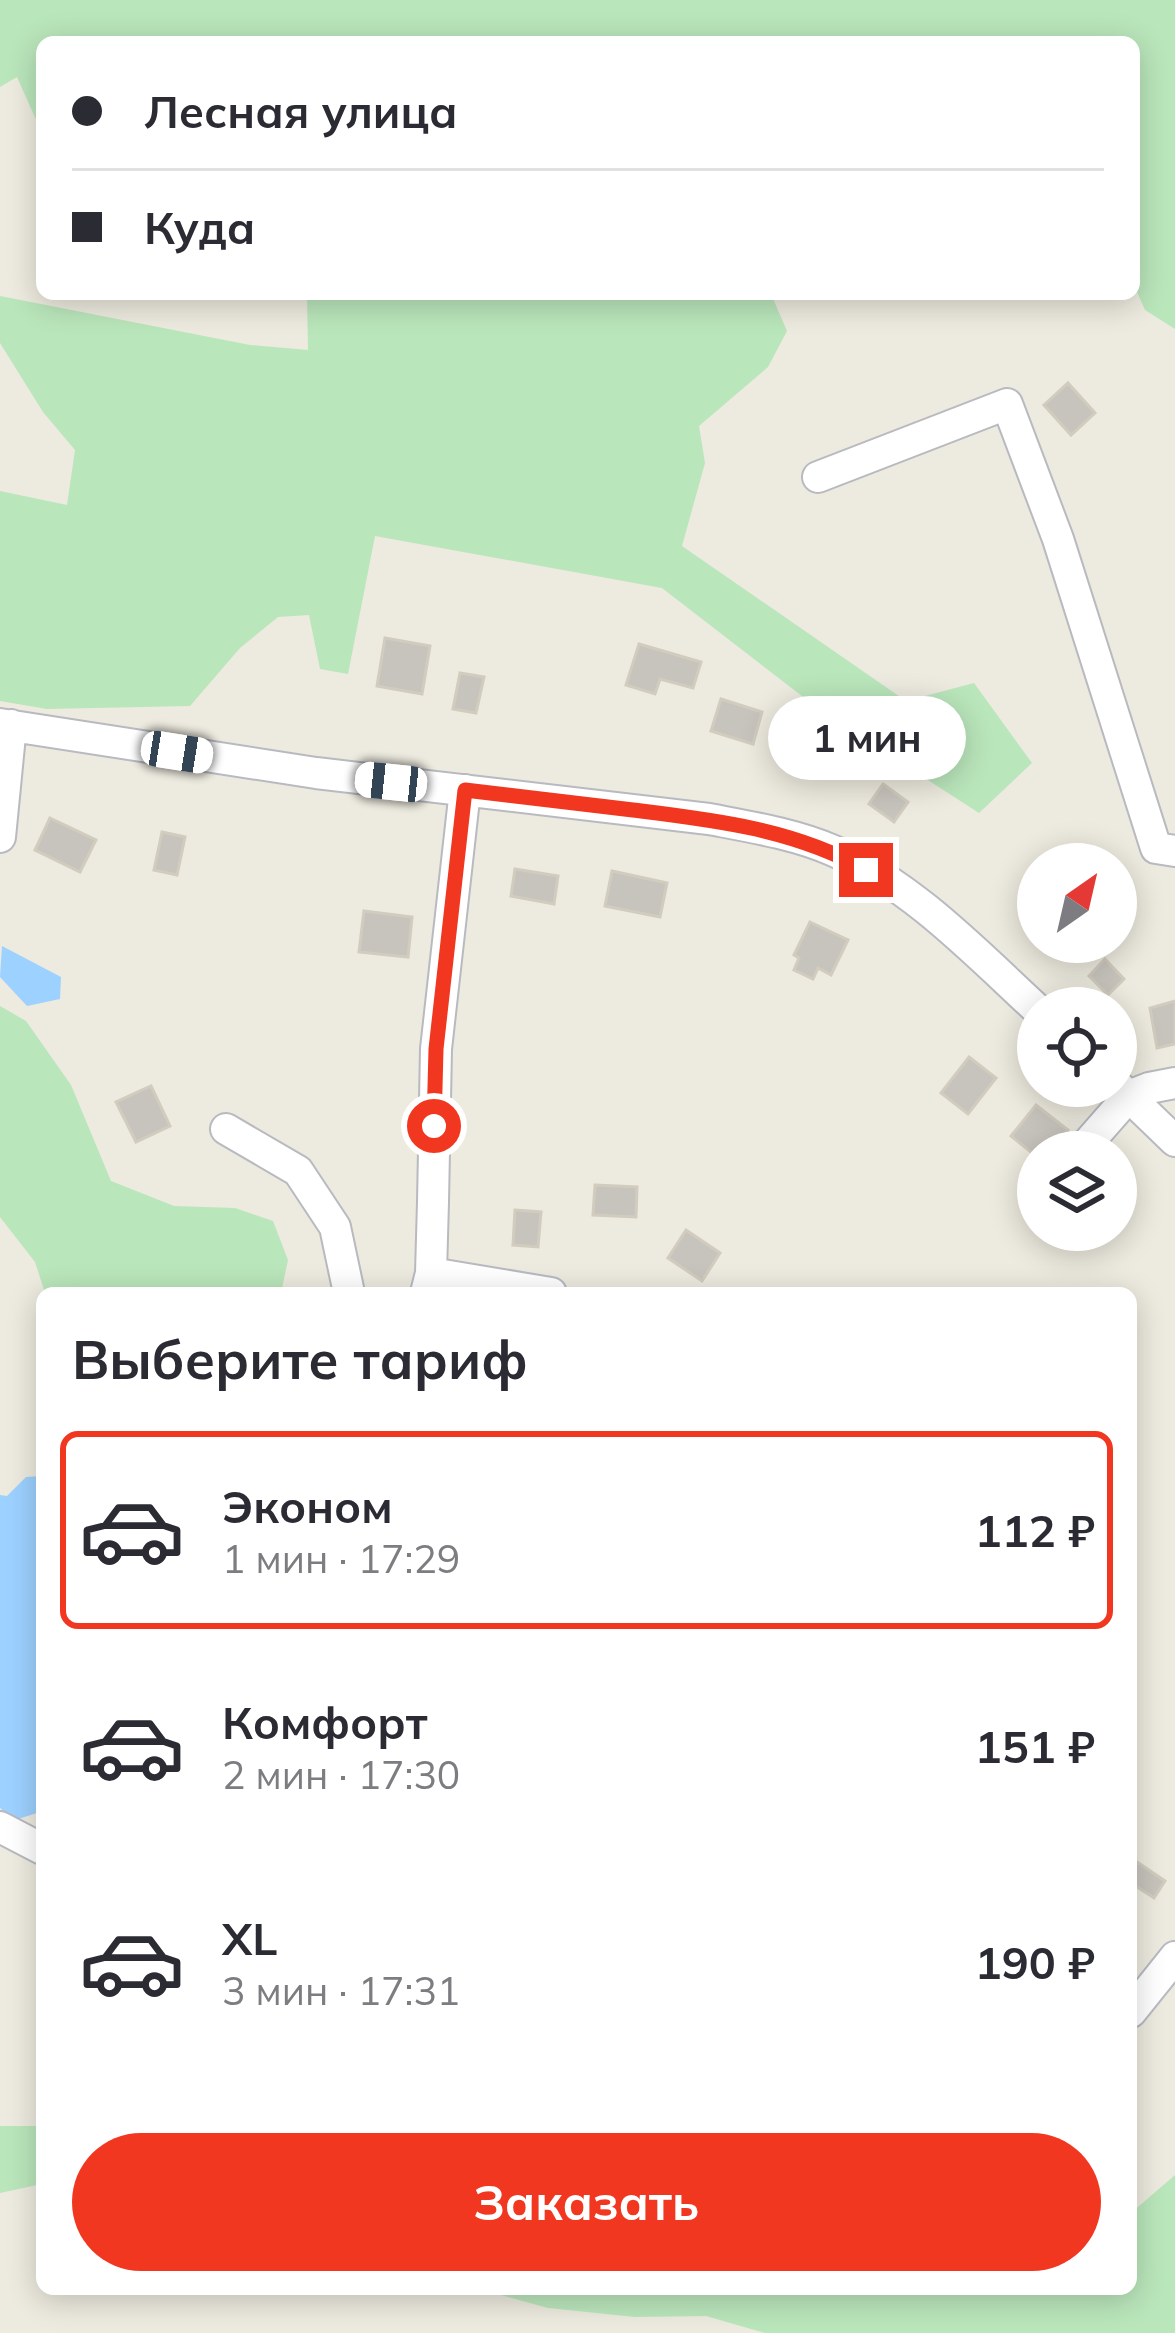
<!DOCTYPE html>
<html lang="ru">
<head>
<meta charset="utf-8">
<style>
  body { margin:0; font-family:Mulish,sans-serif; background:#f7f7f7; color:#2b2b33; height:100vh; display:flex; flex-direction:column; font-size:45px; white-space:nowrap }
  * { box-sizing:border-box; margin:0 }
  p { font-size:39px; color:#7c7c81 }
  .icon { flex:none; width:66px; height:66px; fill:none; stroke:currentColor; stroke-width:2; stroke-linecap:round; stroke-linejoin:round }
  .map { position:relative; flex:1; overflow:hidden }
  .drawer { position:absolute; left:36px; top:1287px; width:1101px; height:1008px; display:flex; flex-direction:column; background:#fff; border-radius:18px; box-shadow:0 6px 30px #0003 }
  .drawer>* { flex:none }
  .banner { position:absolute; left:36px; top:36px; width:1104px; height:264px; border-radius:18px; box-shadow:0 6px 30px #0003; display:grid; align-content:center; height:264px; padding:0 36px; background:#fff }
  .needle { width:78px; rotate:34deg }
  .tools { position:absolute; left:1017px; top:843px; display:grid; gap:24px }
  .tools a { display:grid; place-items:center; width:120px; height:120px; border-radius:50%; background:#fff; box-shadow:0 6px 30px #0003; font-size:60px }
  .end { position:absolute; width:54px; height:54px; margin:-27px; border:15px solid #f23720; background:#fff; box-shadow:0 0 0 6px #fff }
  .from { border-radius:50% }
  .bubble { position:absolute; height:84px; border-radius:42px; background:#fff; box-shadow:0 6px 30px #0003; font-size:39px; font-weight:700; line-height:84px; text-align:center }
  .car { position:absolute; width:36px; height:72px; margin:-36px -18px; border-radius:15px; box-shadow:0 0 9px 3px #0007; background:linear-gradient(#fff 24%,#345 0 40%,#fff 0 76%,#345 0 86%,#fff 0) }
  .banner b { display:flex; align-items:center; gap:42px; height:114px; font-size:45px }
  .banner b+b { border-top:3px solid #e1e1e2 }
  .banner i { width:30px; height:30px; background:#2b2b33 }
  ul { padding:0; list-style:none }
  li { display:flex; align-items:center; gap:36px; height:198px; margin:0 24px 18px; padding:0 12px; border:6px solid transparent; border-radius:18px }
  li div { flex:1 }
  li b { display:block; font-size:45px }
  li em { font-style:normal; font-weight:700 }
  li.on { border-color:#f23720 }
  li>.icon { width:108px; height:108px; stroke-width:1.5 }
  h2 { padding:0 36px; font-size:54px; line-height:144px }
  .primary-button { display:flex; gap:24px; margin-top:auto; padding:24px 36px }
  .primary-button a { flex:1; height:138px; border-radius:72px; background:#f23720; color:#fff; font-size:48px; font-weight:700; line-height:138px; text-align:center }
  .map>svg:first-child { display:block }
  .green { fill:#bae6bb }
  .water { fill:#9dd1ff }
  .building { fill:#c7c4bd; stroke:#d1ccbe; stroke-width:3 }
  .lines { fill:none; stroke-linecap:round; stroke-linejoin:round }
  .minor-casing { stroke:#b8bac0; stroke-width:34 }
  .minor { stroke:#fff; stroke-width:30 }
  .route { stroke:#f23720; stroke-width:15 }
</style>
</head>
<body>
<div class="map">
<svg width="1175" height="2333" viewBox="0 0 1175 2333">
  <rect width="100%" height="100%" fill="#edeadf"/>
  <path class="green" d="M0,0H1175V329L1145,310L1134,285V42H42V133L17,77L0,87Z
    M307,294H771L787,331L768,367L699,426L705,463L682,546L906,701L974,683L1032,763L979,813L824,713L662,588L375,536L348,674L320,669L309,615L278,617L240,648L190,706L47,709L0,701V491L67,505L75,450L43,412L0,343V296L250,345L308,350Z
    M0,1006L26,1021L71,1085L111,1181L174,1206L235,1208L273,1221L288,1260L281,1293H45L35,1262L0,1217Z
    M0,2126H42V2184L0,2193Z
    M1175,2175V2333H765L706,2316L635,2317L548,2308L479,2289H1131V2213Z"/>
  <path class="water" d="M2,946L61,977L60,999L27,1006L0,977Z
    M42,1476V1807L37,1813L15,1820L0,1808V1495L7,1496L26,1477Z"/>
  <path class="building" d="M1068,383L1095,413L1071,435L1044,405Z
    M385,638L430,646L422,694L377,686Z
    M639,644L701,662L693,688L660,679L655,694L626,685Z
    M460,673L484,677L476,713L453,709Z
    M721,699L762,712L753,744L711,731Z
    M883,784L908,802L894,822L869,804Z
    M50,818L96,840L80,872L35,850Z
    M162,832L185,837L177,875L154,870Z
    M515,869L558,876L554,904L511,896Z
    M612,871L667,883L660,917L605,906Z
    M364,911L412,917L408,957L359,952Z
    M810,922L848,940L831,975L818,968L813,979L794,970L799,958L794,955Z
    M1105,959L1124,979L1108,995L1089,976Z
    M1175,1001V1044L1157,1048L1150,1008Z
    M969,1057L996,1078L968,1114L941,1093Z
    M151,1086L170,1126L136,1142L116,1102Z
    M1036,1105L1068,1130L1051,1152H1031L1011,1136Z
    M595,1185L637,1187L636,1217L593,1215Z
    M515,1210L541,1212L538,1247L513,1245Z
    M686,1230L720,1253L702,1281L668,1258Z
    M1137,1862L1165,1881L1154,1898L1131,1883V1871Z"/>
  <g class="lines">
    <defs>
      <path id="minor" d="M818,477L1007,404L1058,539L1156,848L1175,851
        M0,724L316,773L709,819C751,827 795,834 834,851C913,886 976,953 1038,1010
        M0,837L11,725
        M1119,1087L1175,1141
        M226,1129L298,1171L335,1227L349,1293
        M1080,1152L1129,1096L1149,1088L1175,1083
        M431,1273L551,1293
        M426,1293L431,1273L433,1202L436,1049L465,790
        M0,1827L42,1849
        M1131,2012L1175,1957"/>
    </defs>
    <use href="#minor" class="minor-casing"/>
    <use href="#minor" class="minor"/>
  </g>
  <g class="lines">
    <path class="route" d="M434,1126L436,1049L465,790C521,797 577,803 633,810C714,820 794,829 866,870"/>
  </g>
</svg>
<div class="tools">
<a><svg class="needle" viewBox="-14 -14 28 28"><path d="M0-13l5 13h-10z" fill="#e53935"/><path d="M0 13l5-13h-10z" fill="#7c7c81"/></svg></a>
<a><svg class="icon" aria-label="locate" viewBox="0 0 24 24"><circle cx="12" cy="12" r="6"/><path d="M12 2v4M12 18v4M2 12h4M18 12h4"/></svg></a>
<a><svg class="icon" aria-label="layers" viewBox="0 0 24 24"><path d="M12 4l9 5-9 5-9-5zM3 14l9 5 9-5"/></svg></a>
</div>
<i class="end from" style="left:434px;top:1126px"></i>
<i class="end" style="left:866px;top:870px"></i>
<div class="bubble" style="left:768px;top:696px;width:198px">1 мин</div>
<i class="car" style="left:177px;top:752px;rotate:99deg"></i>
<i class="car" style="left:391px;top:782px;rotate:276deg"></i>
<div class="banner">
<b><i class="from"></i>Лесная улица</b>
<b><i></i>Куда</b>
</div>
<section class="drawer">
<h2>Выберите тариф</h2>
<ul>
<li class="on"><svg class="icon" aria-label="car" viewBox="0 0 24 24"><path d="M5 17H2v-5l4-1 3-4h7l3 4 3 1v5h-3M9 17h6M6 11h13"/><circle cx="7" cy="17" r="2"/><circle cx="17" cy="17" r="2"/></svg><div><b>Эконом</b><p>1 мин · 17:29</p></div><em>112 ₽</em></li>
<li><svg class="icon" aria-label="car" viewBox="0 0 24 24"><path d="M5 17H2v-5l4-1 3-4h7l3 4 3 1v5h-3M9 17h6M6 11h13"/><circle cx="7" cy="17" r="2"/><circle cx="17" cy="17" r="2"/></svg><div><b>Комфорт</b><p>2 мин · 17:30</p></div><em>151 ₽</em></li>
<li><svg class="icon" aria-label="car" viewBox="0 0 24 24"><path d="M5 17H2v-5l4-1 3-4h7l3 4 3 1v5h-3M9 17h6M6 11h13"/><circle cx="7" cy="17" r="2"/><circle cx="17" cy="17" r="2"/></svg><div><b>XL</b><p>3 мин · 17:31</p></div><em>190 ₽</em></li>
</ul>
<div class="primary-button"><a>Заказать</a></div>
</section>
</div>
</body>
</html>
